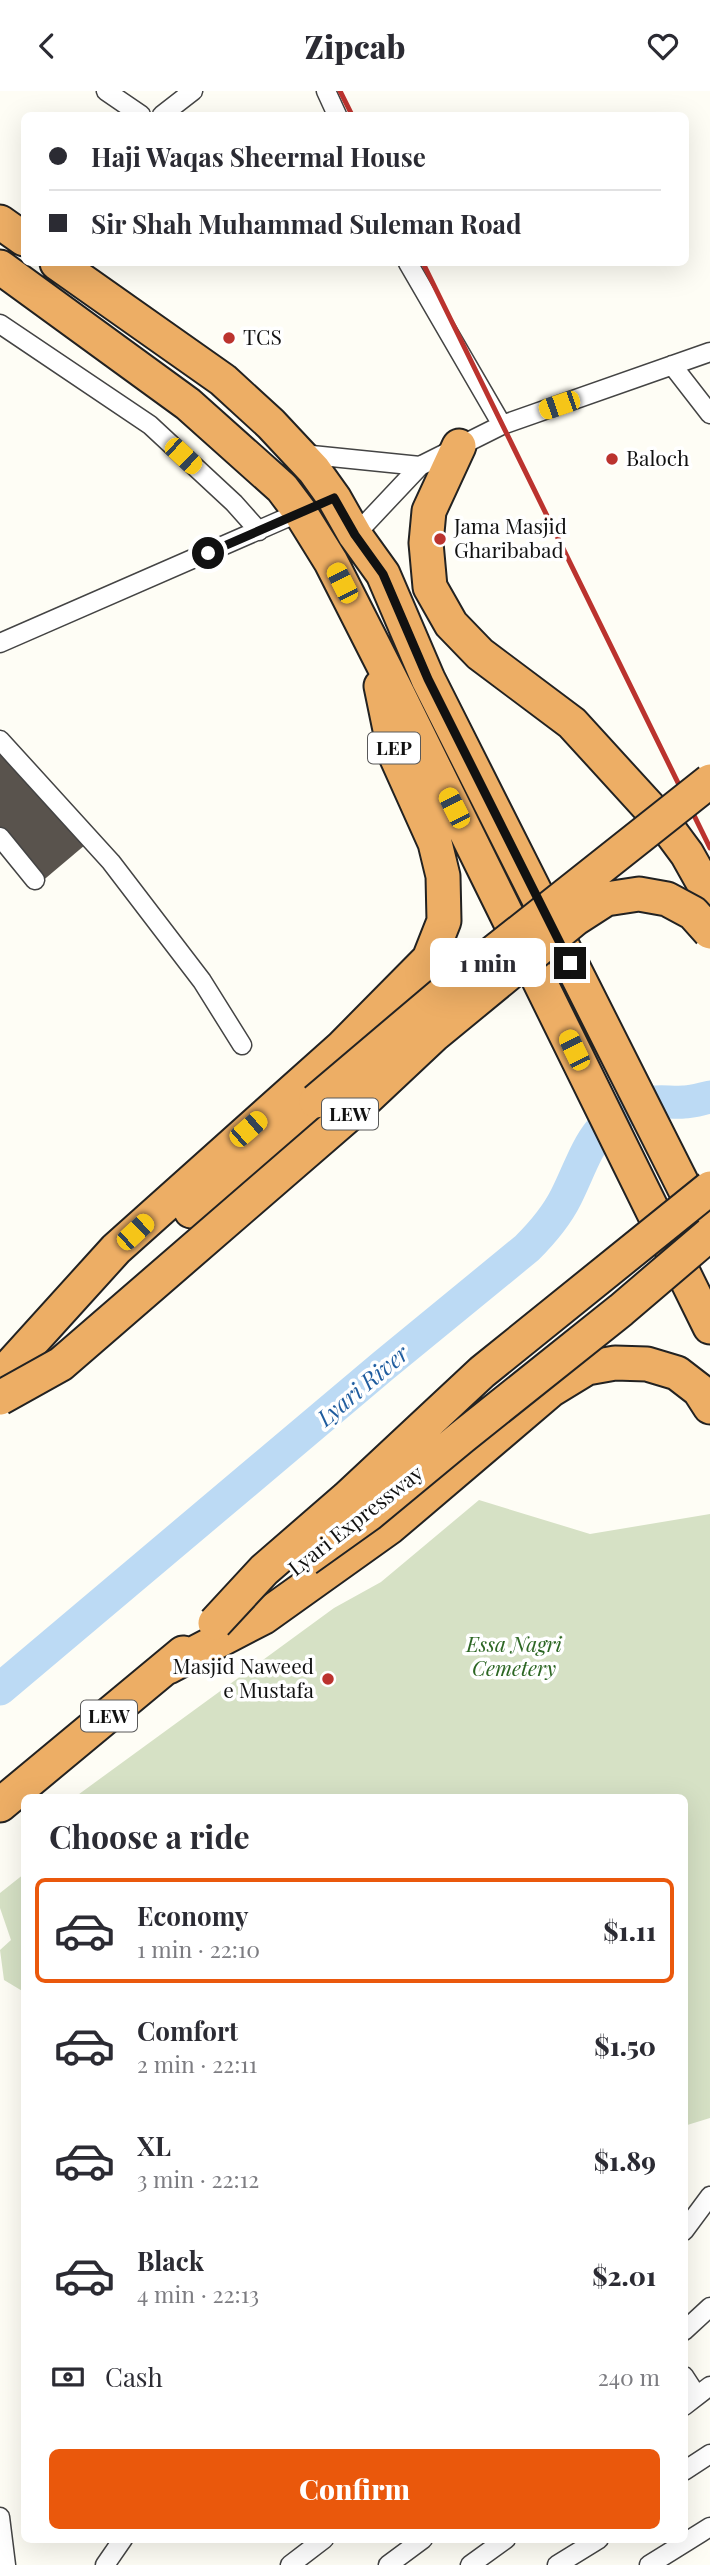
<!DOCTYPE html>
<html lang="en">
<head>
<meta charset="utf-8">
<style>
  body { margin:0; font-family:"Playfair Display",serif; background:#f2f2f3; color:#2b2b33; height:100vh; display:flex; flex-direction:column; font-size:26px; white-space:nowrap }
  * { box-sizing:border-box; margin:0 }
  p { font-size:23px; color:#7c7c81 }
  .icon { flex:none; width:38px; height:38px; fill:none; stroke:currentColor; stroke-width:2; stroke-linecap:round; stroke-linejoin:round }
  .map { position:relative; flex:1; overflow:hidden }
  .drawer { position:absolute; left:21px; top:1703px; width:667px; height:749px; display:flex; flex-direction:column; background:#fff; border-radius:10px; box-shadow:0 7px 28px #0002 }
  .drawer>* { flex:none }
  .guide { position:absolute; left:21px; top:21px; width:668px; height:154px; border-radius:10px; box-shadow:0 7px 28px #0002; display:grid; align-content:center; height:154px; padding:0 28px; background:#fff }
  .end { position:absolute; width:32px; height:32px; margin:-16px; border:9px solid #111; background:#fff; box-shadow:0 0 0 4px #fff }
  .from { border-radius:50% }
  .bubble { position:absolute; height:49px; border-radius:10px; background:#fff; box-shadow:0 7px 28px #0002; font-size:23px; font-weight:800; line-height:49px; text-align:center }
  .car { position:absolute; width:21px; height:42px; margin:-21px -10px; border-radius:9px; box-shadow:0 0 5px 2px #0007; background:linear-gradient(#f5c518 24%,#345 0 40%,#f5c518 0 76%,#345 0 86%,#f5c518 0) }
  .guide b { display:flex; align-items:center; gap:24px; height:66px; font-size:26px }
  .guide b+b { border-top:2px solid #e1e1e2 }
  .guide i { width:18px; height:18px; background:#2b2b33 }
  ul { padding:0; list-style:none }
  li { display:flex; align-items:center; gap:21px; height:105px; margin:0 14px 10px; padding:0 14px; border:4px solid transparent; border-radius:10px }
  li div { flex:1 }
  li b { display:block; font-size:26px }
  li em { font-style:normal; font-weight:800 }
  li.active { border-color:#ea580c }
  li>.icon { width:63px; height:63px; stroke-width:1.5 }
  h2 { padding:0 28px; font-size:32px; line-height:84px }
  .pay { display:flex; align-items:center; gap:18px; height:77px; padding:0 28px; font-size:26px }
  .pay p { margin-inline-start:auto }
  .action { display:flex; gap:14px; margin-top:auto; padding:14px 28px }
  .action a { flex:1; height:80px; border-radius:10px; background:#ea580c; color:#fff; font-size:28px; font-weight:800; line-height:80px; text-align:center }
  header { display:flex; justify-content:space-between; align-items:center; height:91px; padding:0 28px; background:#fff; font-size:32px; font-weight:800 }
  .map>svg:first-child { display:block }
  .cemetery { fill:#d6e1c5 }
  .lines { fill:none; stroke-linecap:round; stroke-linejoin:round }
  .river { stroke:#bcdaf4; stroke-width:33 }
  .building { fill:#59534d }
  .street-casing { stroke:#444; stroke-width:21 }
  .highway-casing { stroke:#222; stroke-width:37 }
  .street { stroke:#fff; stroke-width:18 }
  .highway { stroke:#edae65; stroke-width:33 }
  .rail { stroke:#bb332e; stroke-width:5 }
  .highway-bridge-casing { stroke:#222; stroke-width:37; stroke-linecap:butt }
  .highway-bridge { stroke:#edae65; stroke-width:33 }
  .route { stroke:#111; stroke-width:9 }
  .poi-dot { fill:#bb332e; stroke:#fff; stroke-width:2.5 }
  .labels { text-anchor:middle; stroke-width:7; stroke-linejoin:round; paint-order:stroke }
  .shield { fill:#fff; stroke:#585858; stroke-width:2 }
  .shield-label { font-size:19px; font-weight:bold; fill:#111 }
  .poi-label { font-size:21px; fill:#111; stroke:#fff; text-anchor:start }
  .street-label { font-size:21px; fill:#111; stroke:#fff }
  .park-label { font-size:21px; font-style:italic; fill:#2c6623; stroke:#fff }
  .water-label { font-size:23px; font-style:italic; fill:#1f5c9e; stroke:#fff }
</style>
</head>
<body>
<header><svg class="icon" aria-label="back" viewBox="0 0 24 24"><path d="M15 5l-7 7 7 7"/></svg>Zipcab<svg class="icon" aria-label="heart" viewBox="0 0 24 24"><path d="M12 20l-8-8c-3-5 5-10 8-4 3-6 11-1 8 4z"/></svg></header>
<div class="map">
<svg width="710" height="2474" viewBox="0 0 710 2474">
  <rect width="100%" height="100%" fill="#fefdf5"/>
  <path class="cemetery" d="M479,1409L590,1443L710,1423V2027L684,2035V1706H75L334,1517L381,1491Z
    M24,1783V1901L4,1889L0,1859L11,1849L0,1817V1802Z"/>
  <g class="lines">
    <path class="river" d="M0,1598L383,1275L527,1157C542,1142 556,1126 566,1106C587,1064 593,1026 646,1012C658,1009 672,1012 684,1011C692,1011 701,1008 710,1006"/>
  </g>
  <path class="building" d="M0,660L85,754L40,792L0,744Z"/>
  <g class="lines">
    <defs>
      <path id="street" d="M106,0L141,24
        M326,0L337,24
        M162,24L193,0
        M408,172L502,334
        M0,233L150,334L234,412L259,440
        M672,274L710,323
        M302,363L420,375L502,334L710,261
        M355,444L420,375
        M0,552L300,421
        M0,649L111,771L202,890L242,954
        M0,746L35,789
        M684,2140L710,2105
        M684,2240L710,2216
        M684,2285L697,2305
        M684,2315L710,2295
        M684,2380L710,2363
        M0,2426L6,2474
        M105,2474L123,2448
        M290,2474L324,2448
        M388,2474L423,2448
        M470,2474L506,2448
        M557,2474L599,2448
        M649,2474L710,2436"/>
      <path id="highway" d="M0,131L24,148
        M57,172L223,289L271,333L314,379L334,407L355,444L383,483L428,588L710,1148
        M0,176L188,313L282,397L300,421L331,471L394,595L710,1236
        M459,355L429,420L426,452L430,496L451,533L480,563L572,632L667,736L687,763L710,804
        M191,1120L316,1010
        M0,1286L116,1158L342,956L429,868L444,830L443,785L435,752L395,663L381,595
        M168,1576L264,1526L390,1436L551,1299L587,1277L615,1272L647,1273L677,1282L699,1299L710,1316
        M0,1714L183,1562"/>
    </defs>
    <use href="#street" class="street-casing"/>
    <use href="#highway" class="highway-casing"/>
    <use href="#street" class="street"/>
    <use href="#highway" class="highway"/>
    <path class="rail" d="M340,0L352,24
      M423,172L710,757"/>
    <defs>
      <path id="highway-bridge" d="M316,1010L460,888L710,690
        M0,1307L61,1273L352,1021L434,944L575,828L606,808L639,803L667,808L693,822L710,841
        M306,1468L369,1423L462,1346L621,1219L710,1143
        M215,1532L264,1479L347,1407L482,1281L710,1097"/>
    </defs>
    <use href="#highway-bridge" class="highway-bridge-casing"/>
    <use href="#highway-bridge" class="highway-bridge"/>
  </g>
  <g class="lines">
    <path class="route" d="M208,462L334,407L355,444L383,483L428,588L570,872"/>
  </g>
  <g class="poi-dot">
    <circle cx="229" cy="247" r="7"/>
    <circle cx="612" cy="368" r="7"/>
    <circle cx="440" cy="448" r="7"/>
    <circle cx="328" cy="1588" r="7"/>
  </g>
  <g class="labels">
    <g class="shield">
      <rect x="368" y="641.5" width="52" height="31" rx="5"/>
      <rect x="322" y="1007.5" width="56" height="31" rx="5"/>
      <rect x="81" y="1609.5" width="56" height="31" rx="5"/>
    </g>
    <g class="shield-label">
      <text x="394" y="664">LEP</text>
      <text x="350" y="1030">LEW</text>
      <text x="109" y="1632">LEW</text>
    </g>
    <g class="poi-label">
      <text x="243" y="254">TCS</text>
      <text x="626" y="375">Baloch</text>
      <text x="454" y="443">Jama Masjid<tspan x="454" dy="24">Gharibabad</tspan></text>
      <text x="314" y="1583" text-anchor="end">Masjid Naweed<tspan x="314" dy="24">e Mustafa</tspan></text>
    </g>
    <g class="street-label">
      <text transform="translate(356 1430) rotate(-38)" y="7">Lyari Expressway</text>
    </g>
    <g class="park-label">
      <text x="514" y="1561">Essa Nagri<tspan x="514" dy="24">Cemetery</tspan></text>
    </g>
    <g class="water-label">
      <text transform="translate(363 1295) rotate(-40)" y="8">Lyari River</text>
    </g>
  </g>
</svg>
<i class="end from" style="left:208px;top:462px"></i>
<i class="end" style="left:570px;top:872px"></i>
<div class="bubble" style="left:430px;top:847px;width:116px">1 min</div>
<i class="car" style="left:559px;top:314px;rotate:251deg"></i>
<i class="car" style="left:183px;top:365px;rotate:133deg"></i>
<i class="car" style="left:342px;top:492px;rotate:333deg"></i>
<i class="car" style="left:454px;top:717px;rotate:333deg"></i>
<i class="car" style="left:574px;top:959px;rotate:334deg"></i>
<i class="car" style="left:248px;top:1038px;rotate:49deg"></i>
<i class="car" style="left:135px;top:1141px;rotate:47deg"></i>
<div class="guide">
<b><i class="from"></i>Haji Waqas Sheermal House</b>
<b><i></i>Sir Shah Muhammad Suleman Road</b>
</div>
<section class="drawer">
<h2>Choose a ride</h2>
<ul>
<li class="active"><svg class="icon" aria-label="car" viewBox="0 0 24 24"><path d="M5 17H2v-5l4-1 3-4h7l3 4 3 1v5h-3M9 17h6M6 11h13"/><circle cx="7" cy="17" r="2"/><circle cx="17" cy="17" r="2"/></svg><div><b>Economy</b><p>1 min · 22:10</p></div><em>$1.11</em></li>
<li><svg class="icon" aria-label="car" viewBox="0 0 24 24"><path d="M5 17H2v-5l4-1 3-4h7l3 4 3 1v5h-3M9 17h6M6 11h13"/><circle cx="7" cy="17" r="2"/><circle cx="17" cy="17" r="2"/></svg><div><b>Comfort</b><p>2 min · 22:11</p></div><em>$1.50</em></li>
<li><svg class="icon" aria-label="car" viewBox="0 0 24 24"><path d="M5 17H2v-5l4-1 3-4h7l3 4 3 1v5h-3M9 17h6M6 11h13"/><circle cx="7" cy="17" r="2"/><circle cx="17" cy="17" r="2"/></svg><div><b>XL</b><p>3 min · 22:12</p></div><em>$1.89</em></li>
<li><svg class="icon" aria-label="car" viewBox="0 0 24 24"><path d="M5 17H2v-5l4-1 3-4h7l3 4 3 1v5h-3M9 17h6M6 11h13"/><circle cx="7" cy="17" r="2"/><circle cx="17" cy="17" r="2"/></svg><div><b>Black</b><p>4 min · 22:13</p></div><em>$2.01</em></li>
</ul>
<div class="pay"><svg class="icon" aria-label="cash" viewBox="0 0 24 24"><path d="M3 7h18v10H3z"/><circle cx="12" cy="12" r="2"/></svg>Cash<p>240 m</p></div>
<div class="action"><a>Confirm</a></div>
</section>
</div>
</body>
</html>
